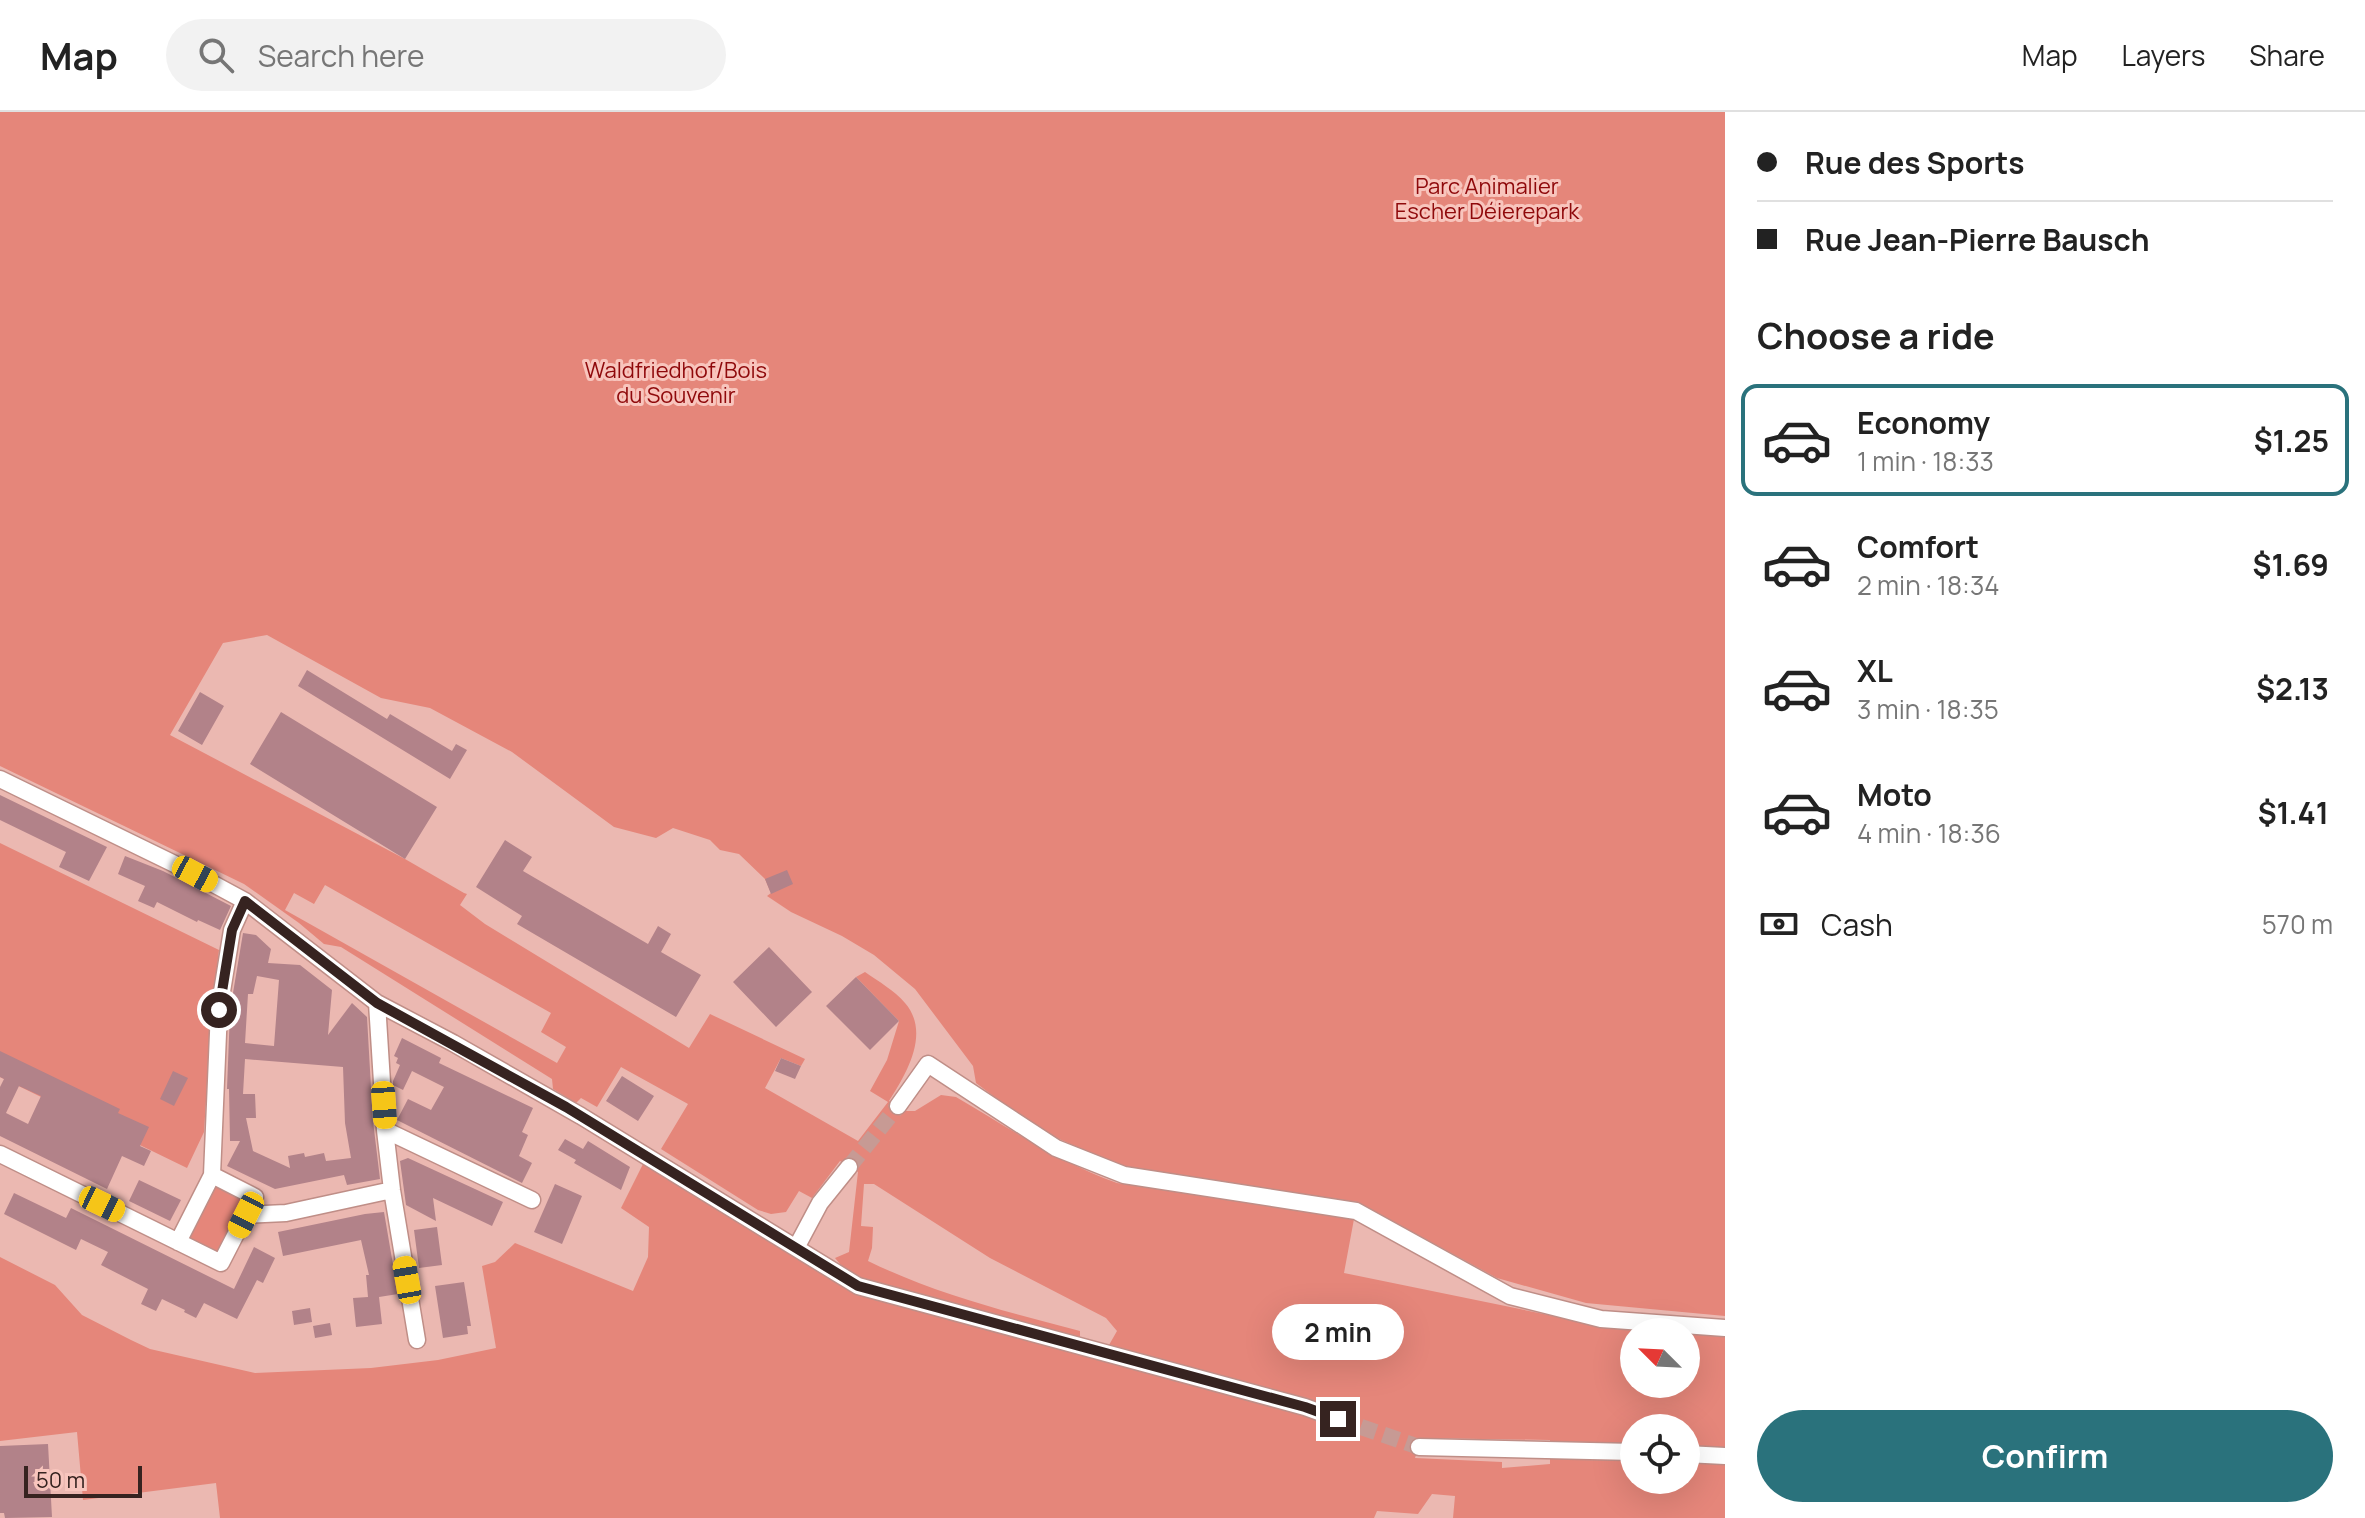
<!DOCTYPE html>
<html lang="en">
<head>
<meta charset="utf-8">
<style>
  body { margin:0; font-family:Manrope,sans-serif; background:#f2f2f2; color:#222; height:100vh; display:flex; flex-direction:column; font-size:30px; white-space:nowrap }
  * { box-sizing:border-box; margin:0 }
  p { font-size:26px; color:#767676 }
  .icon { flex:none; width:44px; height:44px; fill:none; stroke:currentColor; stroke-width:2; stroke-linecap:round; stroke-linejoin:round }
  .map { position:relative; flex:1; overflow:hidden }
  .details { display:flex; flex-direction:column; background:#fff; width:640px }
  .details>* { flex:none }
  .banner { display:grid; align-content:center; height:176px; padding:0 32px; background:#fff }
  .needle { width:52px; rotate:294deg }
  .controls { position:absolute; left:1620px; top:1206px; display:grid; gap:16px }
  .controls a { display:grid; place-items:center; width:80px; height:80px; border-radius:50%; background:#fff; box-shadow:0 8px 32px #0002; font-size:40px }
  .scale { position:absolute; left:24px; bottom:20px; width:118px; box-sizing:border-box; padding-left:8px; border:4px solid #362320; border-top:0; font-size:22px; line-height:28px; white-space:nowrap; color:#362320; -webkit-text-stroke:6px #f8c5bd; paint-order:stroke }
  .end { position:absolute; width:36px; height:36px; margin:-18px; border:10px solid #362320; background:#fff; box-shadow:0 0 0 4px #fff }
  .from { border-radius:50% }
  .bubble { position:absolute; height:56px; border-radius:28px; background:#fff; box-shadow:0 8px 32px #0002; font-size:26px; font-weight:700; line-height:56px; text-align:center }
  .car { position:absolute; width:24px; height:48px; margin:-24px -12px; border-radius:10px; box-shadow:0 0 6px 2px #0007; background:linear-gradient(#f5c518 24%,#345 0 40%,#f5c518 0 76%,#345 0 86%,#f5c518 0) }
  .banner b { display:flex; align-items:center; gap:28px; height:76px; font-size:30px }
  .banner b+b { border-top:2px solid #e0e0e0 }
  .banner i { width:20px; height:20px; background:#222 }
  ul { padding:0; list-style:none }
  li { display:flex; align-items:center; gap:24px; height:112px; margin:0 16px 12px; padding:0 16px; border:4px solid transparent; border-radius:16px }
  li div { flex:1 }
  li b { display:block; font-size:30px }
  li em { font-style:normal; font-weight:700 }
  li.on { border-color:#2a727c }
  li>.icon { width:72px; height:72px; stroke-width:1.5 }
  h2 { padding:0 32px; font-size:36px; line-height:96px }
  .pay { display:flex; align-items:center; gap:20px; height:88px; padding:0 32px; font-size:30px }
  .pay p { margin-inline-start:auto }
  .button { display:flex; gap:16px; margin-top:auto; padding:16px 32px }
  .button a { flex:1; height:92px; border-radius:48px; background:#2a727c; color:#fff; font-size:32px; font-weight:700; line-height:92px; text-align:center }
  header { display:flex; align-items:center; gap:48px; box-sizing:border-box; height:112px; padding:0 40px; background:#fff; border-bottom:2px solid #e0e0e0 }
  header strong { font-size:38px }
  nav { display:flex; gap:44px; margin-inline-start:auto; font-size:28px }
  .search { width:560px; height:72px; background:#f2f2f2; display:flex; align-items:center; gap:20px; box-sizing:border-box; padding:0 28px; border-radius:44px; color:#767676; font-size:30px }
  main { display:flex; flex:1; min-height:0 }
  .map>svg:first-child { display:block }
  .green { fill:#e5867a; fill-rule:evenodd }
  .building { fill:#b28289; fill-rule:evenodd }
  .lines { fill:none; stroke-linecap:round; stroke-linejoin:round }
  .minor-tunnel { stroke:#c79a94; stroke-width:16; stroke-dasharray:16 8; stroke-linecap:butt }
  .minor-casing { stroke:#bf8e87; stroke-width:19 }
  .minor { stroke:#fff; stroke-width:16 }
  .route { stroke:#362320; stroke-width:10 }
  .labels { text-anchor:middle; stroke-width:6; stroke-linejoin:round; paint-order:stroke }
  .park-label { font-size:22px; fill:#8f090b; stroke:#f8c5bd }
</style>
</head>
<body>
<header>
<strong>Map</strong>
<div class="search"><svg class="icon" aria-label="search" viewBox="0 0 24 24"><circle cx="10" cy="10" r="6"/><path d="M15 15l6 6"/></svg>Search here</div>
<nav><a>Map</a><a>Layers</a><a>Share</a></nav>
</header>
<main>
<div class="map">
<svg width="1725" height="1406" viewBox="0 0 1725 1406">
  <rect width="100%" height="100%" fill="#ebb8b1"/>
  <path class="green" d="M0,0H1725V1204L1586,1191L1497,1166L1357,1090L1125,1056L1050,1023L1013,999L976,971L973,954L915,877L874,843L842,824L791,800L767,784L771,781L765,767L739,742L720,738L710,728L673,716L656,726L614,715L512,640L430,596L381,586L267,523L223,531L170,623L405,747L464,781L467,782L460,793L485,812L689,936L710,902L805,947L801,954L781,946L765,976L858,1029L888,990L870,979L887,948L899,909L856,865L865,860C878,869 895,879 905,891C931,921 906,962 889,989L906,999H915L941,983L956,985C1009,1016 1059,1050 1117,1071L1354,1107L1344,1161L1588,1211L1679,1220H1634V1272H1686V1221L1725,1224V1406H1453L1455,1384L1432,1382L1418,1402L1377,1399L1374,1406H220L216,1371L83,1388L77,1320L0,1329V1145L55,1173L82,1203L131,1228L150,1237L255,1261L371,1256L438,1248L496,1236L482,1154L495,1150L515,1131L633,1179L648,1145L649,1115L621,1096L643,1052L855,1182L858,1174L835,1146L849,1140L858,1060L840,1049L812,1086L799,1079L786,1100L771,1102L758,1098L661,1037L688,992L621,955L597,995L581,986L576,991L553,977L552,967L341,835L324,832L299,811L244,772L0,654ZM325,773L551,901L541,920L566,935L557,951L285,798L294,781L314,792ZM864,1072H874L990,1146L1106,1206L1117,1219L1109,1233L1080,1226V1219C1007,1200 936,1182 868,1149L872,1136L873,1115L861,1114ZM1634,1316H1686V1368H1634ZM1422,1326L1550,1328V1352L1502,1356V1350L1415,1346Z
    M0,731L219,838L212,897L204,1020L187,1056L0,965Z
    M215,1072L247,1088L218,1143L187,1127Z"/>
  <path class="building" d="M307,558L387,607L390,602L452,639L456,632L467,638L450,667L298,574Z
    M200,580L224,594L202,633L178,619Z
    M281,600L437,695L405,747L250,652Z
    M0,683L107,735L89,769L59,755L66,740L0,708Z
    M505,728L532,745L523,759L648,832L658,814L671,822L661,840L701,863L676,905L517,812L522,804L476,775Z
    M125,744L163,759L231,794L220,818L198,808L197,810L157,790L154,796L138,789L145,774L118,762Z
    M787,758L793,772L771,782L765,767Z
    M243,821L256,823L271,837L268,851L300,853L332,878L328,923L352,891L367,905L373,1011V1009L380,1067L347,1073L344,1063L275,1077L227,1054L240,1029H230L229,977H227L230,899ZM257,864L279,868L274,934L245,931L248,882H253ZM245,947L343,955L345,1011L351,1046L326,1049L324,1041L305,1045L304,1041L288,1044L290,1056L253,1039L246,1006H256L255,982H243Z
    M769,835L812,880L776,915L733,870Z
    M856,865L899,909L870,938L826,894Z
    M402,926L441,946L439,951L533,996L522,1020L528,1023L519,1044L532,1051L522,1071L397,1008L408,987L431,998L444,975L412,959L403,978L393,973V969L400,953L396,951L398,946L394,944Z
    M0,939L120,997L118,1001L149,1015L140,1034L151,1039L144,1054L122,1044L107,1077L0,1024V975L4,967L0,965ZM19,974L41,984L28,1012L6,1001Z
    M781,946L801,954L795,967L775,959Z
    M173,959L188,966L174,994L160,987Z
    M622,964L654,984L638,1009L606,989Z
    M565,1027L583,1037L588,1029L630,1055L621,1078L574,1051L576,1048L558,1038Z
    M408,1046L503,1090L492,1114L433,1086L436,1109L406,1093L400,1049Z
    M139,1068L181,1088L170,1109L129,1089Z
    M555,1072L582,1084L562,1132L534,1120Z
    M14,1081L66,1106L71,1096L234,1177L254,1135L275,1146L263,1171L257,1168L237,1207L204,1191L196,1206L184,1200L185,1198L162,1187L156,1199L141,1192L148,1177L101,1153L108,1140L81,1127L76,1138L4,1102Z
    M384,1100L398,1182L379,1185L382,1212L356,1215L353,1186L368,1185L366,1163H369L361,1128L283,1144L278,1120L365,1102Z
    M437,1115L442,1153L419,1156L414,1118Z
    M464,1170L471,1214H467L468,1222L443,1226L435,1174Z
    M310,1196L312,1210L294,1213L292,1199Z
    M330,1211L332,1223L315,1226L313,1214Z
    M48,1332L52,1405L5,1406L4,1401H0V1334Z"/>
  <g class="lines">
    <path class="minor-tunnel" d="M849,1055L898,994
      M1338,1307L1419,1335"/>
    <defs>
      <path id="minor" d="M0,667L195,762L245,789L377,891L453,931L581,1004L858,1174L1305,1295L1338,1307
        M377,891L385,1018L392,1078L417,1228
        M898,994L928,952L1056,1036L1124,1063L1356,1099L1510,1184L1601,1207L1725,1216
        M385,1018L532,1088
        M0,1042L221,1151L255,1085L212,1063
        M246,1103L286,1101L392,1078
        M178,1130L212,1063L219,898L232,818L245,789
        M796,1136L820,1091L849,1055
        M1419,1335L1634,1340
        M1686,1342L1725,1344"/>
    </defs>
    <use href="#minor" class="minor-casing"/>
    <use href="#minor" class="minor"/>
  </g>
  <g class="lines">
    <path class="route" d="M219,898L232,818L245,789L377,891L566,995L858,1174L1305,1295L1338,1307"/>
  </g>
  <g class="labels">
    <g class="park-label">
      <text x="1487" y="82">Parc Animalier<tspan x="1487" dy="25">Escher Déierepark</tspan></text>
      <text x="676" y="266">Waldfriedhof/Bois<tspan x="676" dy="25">du Souvenir</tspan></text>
    </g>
  </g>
</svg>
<div class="controls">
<a><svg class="needle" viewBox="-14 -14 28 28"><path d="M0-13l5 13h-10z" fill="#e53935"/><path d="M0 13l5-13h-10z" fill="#767676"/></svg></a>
<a><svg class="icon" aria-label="locate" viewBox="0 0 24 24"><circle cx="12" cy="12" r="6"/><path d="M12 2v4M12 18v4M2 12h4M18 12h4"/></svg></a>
</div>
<div class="scale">50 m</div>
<i class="end from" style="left:219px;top:898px"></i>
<i class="end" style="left:1338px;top:1307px"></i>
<div class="bubble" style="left:1272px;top:1192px;width:132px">2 min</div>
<i class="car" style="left:195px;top:762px;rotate:118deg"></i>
<i class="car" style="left:384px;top:993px;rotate:176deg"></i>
<i class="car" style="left:102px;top:1092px;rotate:116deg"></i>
<i class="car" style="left:246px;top:1103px;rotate:207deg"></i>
<i class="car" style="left:407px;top:1168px;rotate:350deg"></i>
</div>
<section class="details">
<div class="banner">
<b><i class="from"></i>Rue des Sports</b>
<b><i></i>Rue Jean-Pierre Bausch</b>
</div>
<h2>Choose a ride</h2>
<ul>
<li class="on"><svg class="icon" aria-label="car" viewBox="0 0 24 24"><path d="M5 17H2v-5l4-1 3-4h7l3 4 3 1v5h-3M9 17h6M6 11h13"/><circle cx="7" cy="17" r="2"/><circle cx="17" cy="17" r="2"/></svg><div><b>Economy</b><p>1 min · 18:33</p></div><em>$1.25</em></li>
<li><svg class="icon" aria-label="car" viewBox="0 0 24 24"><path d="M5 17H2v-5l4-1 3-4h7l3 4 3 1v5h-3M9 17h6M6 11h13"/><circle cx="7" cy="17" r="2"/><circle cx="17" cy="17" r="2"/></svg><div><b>Comfort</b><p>2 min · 18:34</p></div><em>$1.69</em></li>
<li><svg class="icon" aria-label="car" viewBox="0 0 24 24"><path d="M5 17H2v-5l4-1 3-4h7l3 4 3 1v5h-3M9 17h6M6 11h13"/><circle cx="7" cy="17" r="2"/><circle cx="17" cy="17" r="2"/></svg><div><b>XL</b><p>3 min · 18:35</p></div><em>$2.13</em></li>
<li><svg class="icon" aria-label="car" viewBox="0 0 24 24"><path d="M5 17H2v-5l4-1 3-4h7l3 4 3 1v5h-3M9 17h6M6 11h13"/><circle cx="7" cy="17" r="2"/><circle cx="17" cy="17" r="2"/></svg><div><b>Moto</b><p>4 min · 18:36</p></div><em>$1.41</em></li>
</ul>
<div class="pay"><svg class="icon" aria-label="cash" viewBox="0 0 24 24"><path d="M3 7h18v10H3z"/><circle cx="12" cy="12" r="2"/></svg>Cash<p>570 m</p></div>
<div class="button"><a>Confirm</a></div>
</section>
</main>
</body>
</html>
